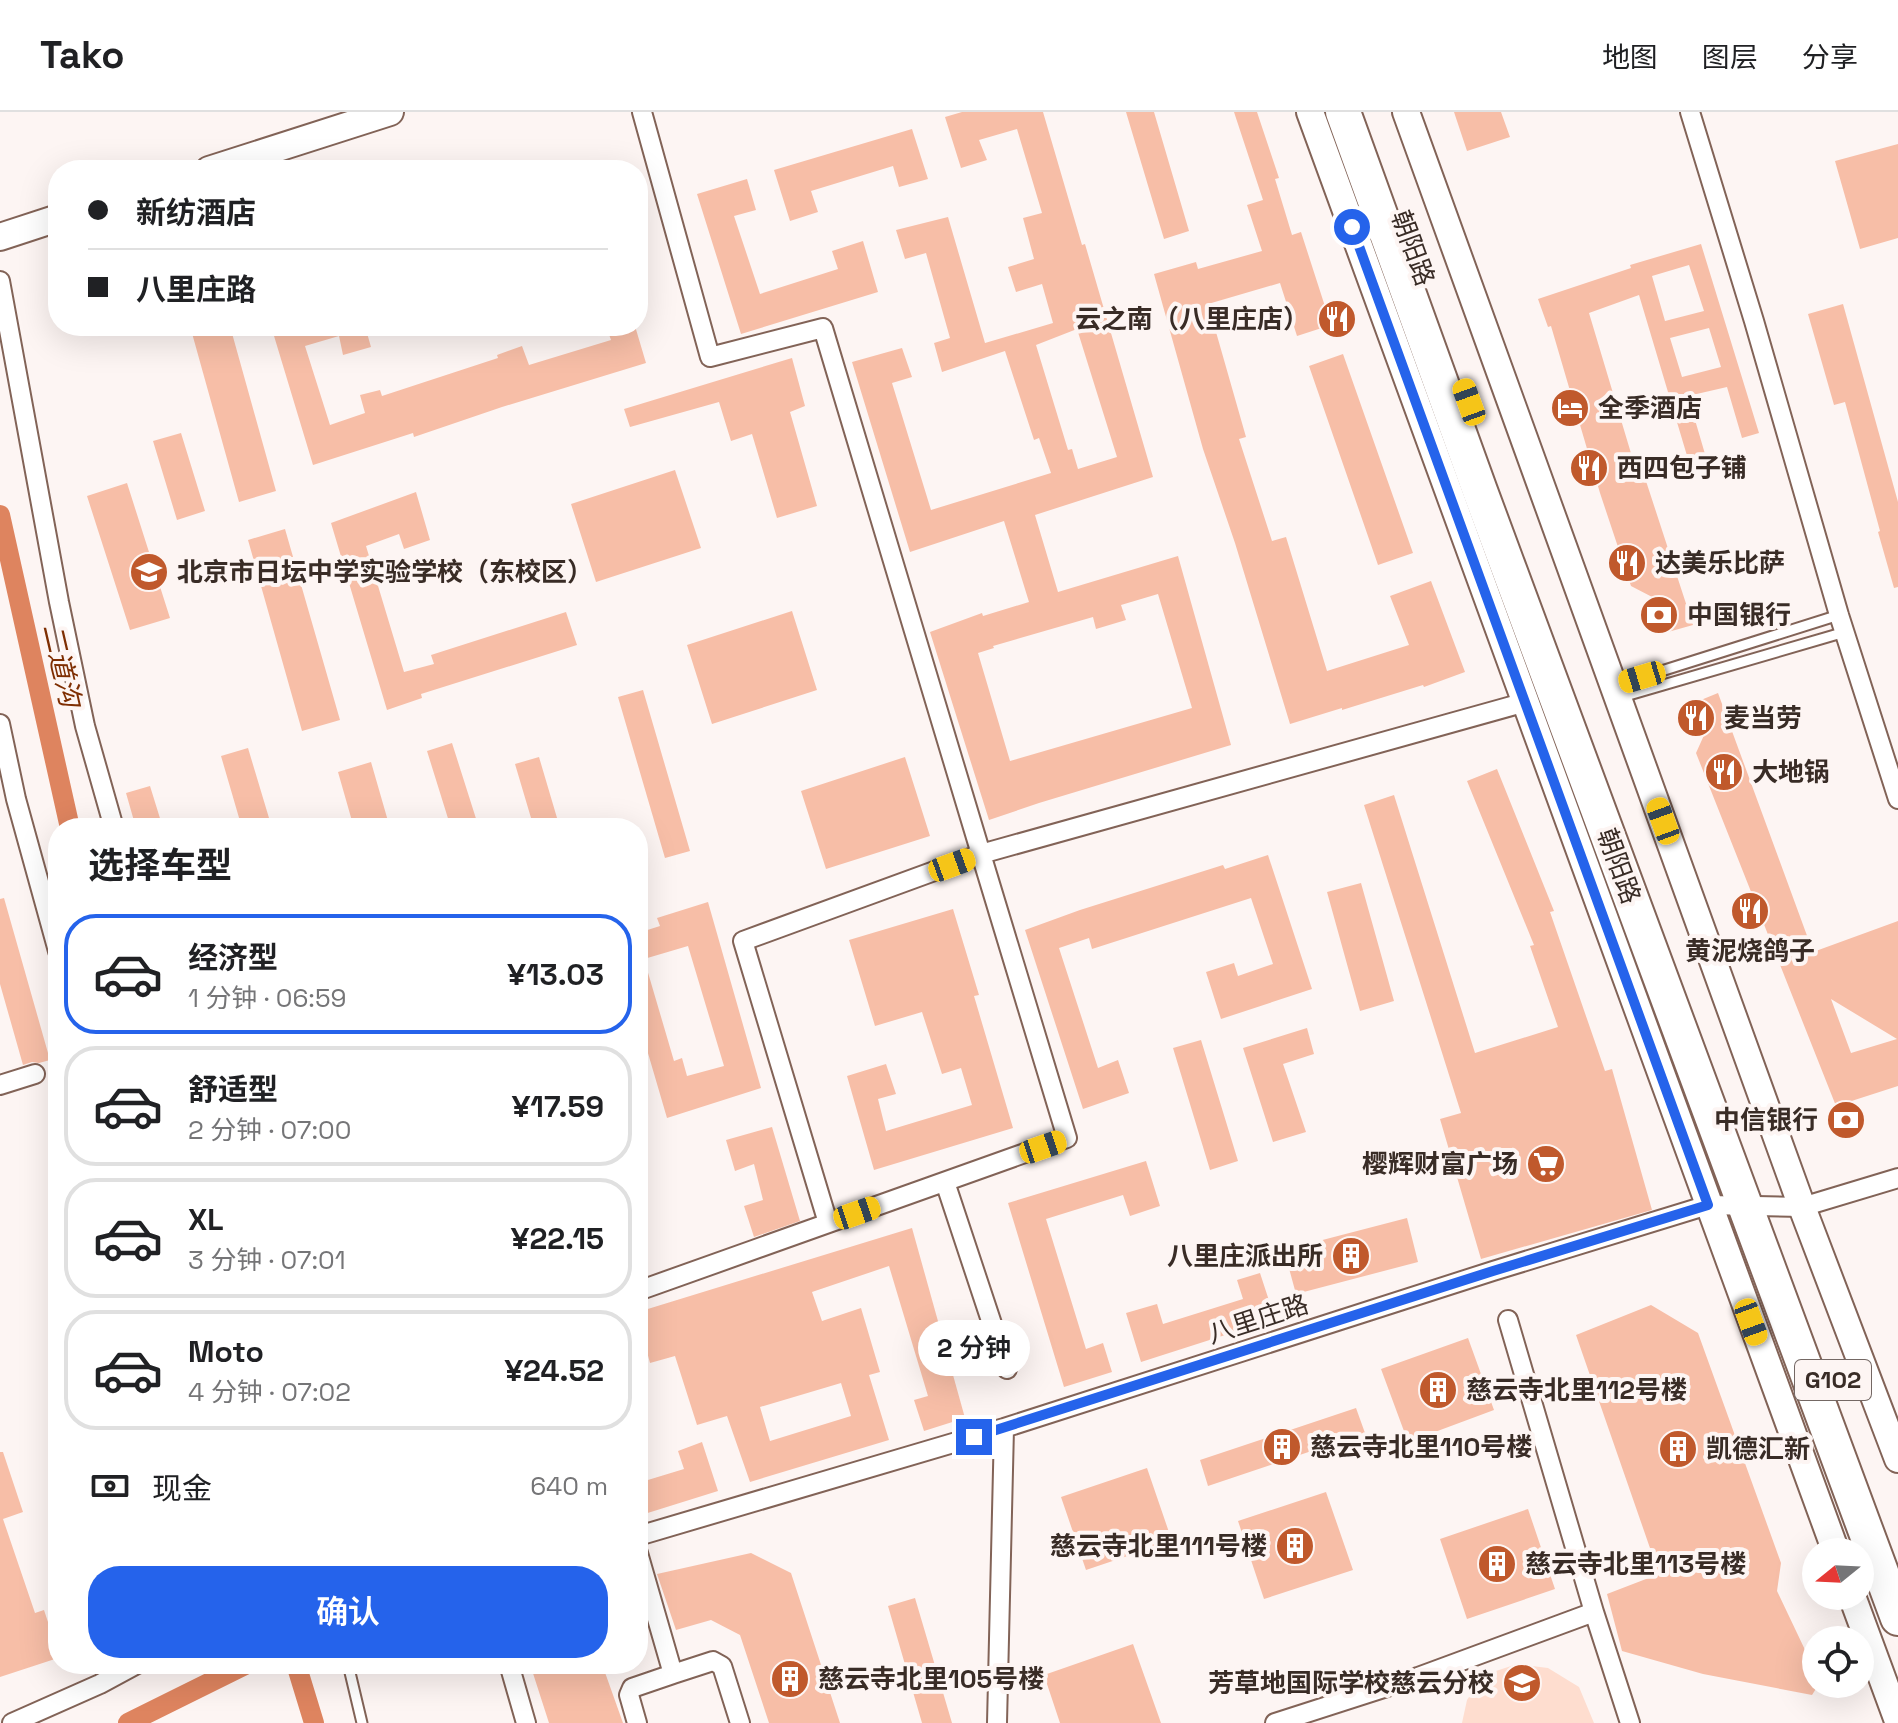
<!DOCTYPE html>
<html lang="zh">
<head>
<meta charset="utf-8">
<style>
  body { margin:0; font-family:"Space Grotesk","Noto Sans SC",sans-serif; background:#f2f2f2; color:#202124; height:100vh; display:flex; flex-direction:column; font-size:30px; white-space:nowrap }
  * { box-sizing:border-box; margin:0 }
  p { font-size:26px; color:#757577 }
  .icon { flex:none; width:44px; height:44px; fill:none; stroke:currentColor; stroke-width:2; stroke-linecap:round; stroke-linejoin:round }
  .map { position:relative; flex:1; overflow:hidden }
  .details { position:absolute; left:48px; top:706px; width:600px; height:856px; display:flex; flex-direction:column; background:#fff; border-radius:32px; box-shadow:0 8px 32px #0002 }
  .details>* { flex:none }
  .guide { position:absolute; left:48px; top:48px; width:600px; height:176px; border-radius:32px; box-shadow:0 8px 32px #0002; display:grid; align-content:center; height:176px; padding:0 40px; background:#fff }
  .needle { width:52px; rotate:252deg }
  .controls { position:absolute; left:1802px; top:1426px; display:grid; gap:16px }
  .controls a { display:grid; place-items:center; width:72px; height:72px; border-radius:50%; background:#fff; box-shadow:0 8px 32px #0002; font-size:40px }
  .end { position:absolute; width:36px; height:36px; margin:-18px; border:10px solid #2563eb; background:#fff; box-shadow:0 0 0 4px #fff }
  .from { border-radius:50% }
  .bubble { position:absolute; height:56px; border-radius:28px; background:#fff; box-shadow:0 8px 32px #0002; font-size:26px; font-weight:600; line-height:56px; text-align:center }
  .car { position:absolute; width:24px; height:48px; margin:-24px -12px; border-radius:10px; box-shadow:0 0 6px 2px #0007; background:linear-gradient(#f5c518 24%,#345 0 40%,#f5c518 0 76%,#345 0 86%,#f5c518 0) }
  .guide b { display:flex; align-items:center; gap:28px; height:76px; font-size:30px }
  .guide b+b { border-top:2px solid #e0e0e0 }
  .guide i { width:20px; height:20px; background:#202124 }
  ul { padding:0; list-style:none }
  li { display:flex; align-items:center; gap:24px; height:120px; margin:0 16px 12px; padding:0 24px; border:4px solid #e0e0e0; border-radius:32px }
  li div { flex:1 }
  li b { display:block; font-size:30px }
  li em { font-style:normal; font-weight:600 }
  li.selected { border-color:#2563eb }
  li>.icon { width:72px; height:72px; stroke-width:1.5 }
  h2 { padding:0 40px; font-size:36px; line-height:96px }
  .pay { display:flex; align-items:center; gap:20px; height:88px; padding:0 40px; font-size:30px }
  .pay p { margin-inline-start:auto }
  .cta { display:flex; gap:16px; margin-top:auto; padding:16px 40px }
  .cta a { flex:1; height:92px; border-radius:32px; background:#2563eb; color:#fff; font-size:32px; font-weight:600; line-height:92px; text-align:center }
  header { display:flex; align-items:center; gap:48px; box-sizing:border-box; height:112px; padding:0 40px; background:#fff; border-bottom:2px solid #e0e0e0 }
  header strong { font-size:38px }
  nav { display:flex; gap:44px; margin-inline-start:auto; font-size:28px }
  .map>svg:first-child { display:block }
  .green { fill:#feddcf }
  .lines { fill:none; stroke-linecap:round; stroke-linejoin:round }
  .canal { stroke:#de845f; stroke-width:20 }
  .building { fill:#f7bea7; fill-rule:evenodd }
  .lane-casing { stroke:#826357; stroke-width:13 }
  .street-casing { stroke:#826357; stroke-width:22 }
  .secondary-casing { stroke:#826357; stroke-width:30 }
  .highway-casing { stroke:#826357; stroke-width:38 }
  .lane { stroke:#fff; stroke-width:9 }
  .street { stroke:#fff; stroke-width:18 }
  .secondary { stroke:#fff; stroke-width:26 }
  .highway { stroke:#fff; stroke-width:34 }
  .route { stroke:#2563eb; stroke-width:10 }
  .labels { text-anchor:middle; stroke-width:8; stroke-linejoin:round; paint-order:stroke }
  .shield { fill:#fdf5f3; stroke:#746864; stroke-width:2 }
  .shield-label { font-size:24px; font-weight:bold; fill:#392c26 }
  .street-label { font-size:26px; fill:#392c26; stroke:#fdf5f3 }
  .poi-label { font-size:26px; font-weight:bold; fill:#392c26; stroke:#fdf5f3; text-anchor:start }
  .water-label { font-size:28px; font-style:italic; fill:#7e2e02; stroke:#fdf5f3 }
</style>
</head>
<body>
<header>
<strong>Tako</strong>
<nav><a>地图</a><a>图层</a><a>分享</a></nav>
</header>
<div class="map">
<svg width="1898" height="1611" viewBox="0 0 1898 1611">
  <rect width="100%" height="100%" fill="#fdf5f3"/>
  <path class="green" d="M1517,1552L1548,1556L1579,1575L1594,1611H1462L1467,1588L1484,1563Z"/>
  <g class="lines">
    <path class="canal" d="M0,403L70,716
      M296,1552L314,1611
      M128,1611L247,1552"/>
  </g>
  <path class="building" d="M962,0H1043L1082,133L1085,132L1153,365L1035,403L1058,480L1178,444L1231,633L1039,691L989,708L930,520L982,501L983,504L1029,490L1004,409L910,440L852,250L902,236L912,265L892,271L931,398L1051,361L1039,326L1034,328L1005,239L942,260L934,231L950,226L926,141L905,147L896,118L948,105L985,231L1053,211L1042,172L1016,180L1008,155L1034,147L1023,106L1042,101L1017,17L979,28L987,48L961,56L945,5ZM1077,217L1117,345L1078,357L1072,337L1068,338L1036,233ZM1158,482L1192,596L1010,649L978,541L994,536L993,534L1093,505L1096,517L1126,508L1121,493Z
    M1126,0H1154L1189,119L1164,127Z
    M1234,0H1257L1279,66L1275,67L1292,123L1301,120L1331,213L1297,224L1280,171L1208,192L1246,325L1239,327L1272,429L1286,425L1327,559L1409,533L1390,484L1431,469L1465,560L1424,575L1423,573L1342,598V596L1290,612L1235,431L1203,337L1154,162L1196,150L1198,157L1262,139L1247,93L1263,88Z
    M1454,0H1501L1510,25L1467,39Z
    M912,17L928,67L899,75L893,54L811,79L818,100L790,109L774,58Z
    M1898,32V126L1860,137L1835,49Z
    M747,67L756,98L734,104L760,182L838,157L832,139L863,129L878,180L741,222L697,82Z
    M1701,132L1759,321L1742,326L1727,275L1688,284L1705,342L1688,347L1639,183L1589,201L1639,368L1645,366L1693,513L1668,520L1656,487L1631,474L1600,381L1551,214L1548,215L1538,187L1631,156L1630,153ZM1689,153L1704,199L1665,209L1652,164ZM1709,216L1721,255L1682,265L1670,226Z
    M1843,192L1898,390V475L1894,476L1878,420L1880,419L1845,290L1834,293L1808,202Z
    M190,214H230L276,379L239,390Z
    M271,214H365L371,235L343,243L339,224L305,234L330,313L365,301L360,283L380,278L382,284L498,246L497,243L522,234L529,253L611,228L606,214H635L646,251L502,295L414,325L413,321L313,353Z
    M1343,242L1413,441L1378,453L1309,254Z
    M792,246L805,294L790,300L817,394L777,406L752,322L731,329L719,290L630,315L624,297Z
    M181,321L205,399L177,408L153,329Z
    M675,358L701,436L596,470L571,392Z
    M127,371L170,506L130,518L87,384Z
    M416,380L430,428L404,437L399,422L366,434L404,560L434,552L431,543L566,500L577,533L421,582L422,586L387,598L331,411Z
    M285,417L340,608L302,619L248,428Z
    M792,499L817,578L712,612L687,533Z
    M643,578L690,739L665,746L618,585Z
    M1718,581L1813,840L1898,809V974L1836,994L1696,641L1705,621L1696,590ZM1831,887L1897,927L1851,941Z
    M452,631L479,716H451L427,639Z
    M248,636L272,716H242L221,644Z
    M539,645L560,716H534L515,652Z
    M905,645L930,724L826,757L801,679Z
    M371,650L390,716H354L338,660Z
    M1497,657L1554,799L1550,800L1605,959L1612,957L1652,1098L1481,1147L1440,1007L1461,1001L1364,693L1394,683L1475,941L1558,915L1530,834L1534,833L1467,669Z
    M150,674L163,716H136L126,681Z
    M1268,743L1312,877L1221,907L1206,860L1234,851L1238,864L1273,852L1251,786L1092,837L1089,826L1059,836L1098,956L1118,948L1129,981L1083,997L1025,818L1080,798L1223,753L1225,757Z
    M1361,771L1394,889L1360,899L1327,780Z
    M4,786L50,948L39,951L32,950L23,953L0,872V787Z
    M708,790L761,976L667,1006L645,931L638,933V821L660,814L657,806ZM688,834L724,954L687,964L682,946L674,949L644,847Z
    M953,797L979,883L974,884L1013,1016L874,1058L847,964L886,952L896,982L878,987L886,1019L972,993L961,956L942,962L922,900L875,914L849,828Z
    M1307,916L1314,942L1283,952L1306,1020L1273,1030L1243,936Z
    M1201,928L1238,1049L1210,1058L1173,936Z
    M772,1015L800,1109L754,1125L744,1094L763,1088L754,1052L735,1059L726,1028Z
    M1146,1049L1160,1094L1130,1104L1123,1083L1046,1107L1086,1237L1103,1231L1112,1260L1064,1275L1008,1091Z
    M1407,1106L1418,1150L1296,1182L1284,1138Z
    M912,1116L965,1306L924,1319L914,1288L928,1284L889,1154L812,1180L822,1209L861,1196L880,1260L869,1263L889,1328L750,1370L727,1304L697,1313L675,1244L650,1251L644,1229L638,1231V1200ZM841,1271L851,1304L770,1329L760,1295Z
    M1260,1161L1275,1207L1141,1250L1126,1201L1157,1192L1163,1212L1243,1187L1237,1168Z
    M1651,1193L1698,1221L1781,1451L1777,1479L1816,1561V1572H1819L1812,1583L1703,1562L1622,1539L1607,1482L1659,1462L1576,1223Z
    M1468,1226L1494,1298L1408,1330L1381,1257Z
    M1356,1296L1365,1321L1208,1374L1200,1348Z
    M702,1330L718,1379L638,1404V1371L684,1357L678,1339Z
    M0,1340H3L23,1400L3,1407L35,1501L44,1498L58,1540V1546L0,1565Z
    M1147,1356L1172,1429L1086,1458L1061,1385Z
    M1326,1380L1353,1458L1264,1487L1238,1409Z
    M1528,1397L1555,1477L1467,1507L1440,1427Z
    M751,1441L791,1461L840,1611H769L740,1523L711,1508L676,1518L657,1462Z
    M915,1486L952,1611H922L888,1494Z
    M1133,1532L1161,1611H1060L1044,1563Z
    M530,1552H602L623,1611H549Z"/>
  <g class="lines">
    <defs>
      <path id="lane" d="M1617,573L1839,503
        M1622,585L1845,520
        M348,1552L362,1611"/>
      <path id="street" d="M642,0L710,245L823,216L981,742L1526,590
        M1690,0L1754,209L1839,503L1898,687
        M0,169L59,490L85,614L114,716
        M0,612L16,687L58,839
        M0,973L35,962
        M945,1070L1007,1257
        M638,1179L1067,1026L981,742L743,829L828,1111
        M1508,1208L1594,1500
        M638,1424L1004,1316L1493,1159L1708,1093L1802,1095L1898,1066
        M509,1552L526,1611
        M673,1562L713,1549L722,1554L740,1611
        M12,1611L100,1572L137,1552
        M637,1611L629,1583L632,1576L673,1562L638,1441
        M997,1611L1004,1316
        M1275,1611L1418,1565L1594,1500L1630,1611"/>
      <path id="secondary" d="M1310,0L1836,1440
        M1406,0L1802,1095L1898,1347
        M209,58L390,0
        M0,125L58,106
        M1852,1484L1898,1609"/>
      <path id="highway" d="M1343,0L1480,379L1898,1506"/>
    </defs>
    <use href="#lane" class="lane-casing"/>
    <use href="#street" class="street-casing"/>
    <use href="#secondary" class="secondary-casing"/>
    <use href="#highway" class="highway-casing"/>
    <use href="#lane" class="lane"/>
    <use href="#street" class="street"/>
    <use href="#secondary" class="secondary"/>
    <use href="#highway" class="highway"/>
  </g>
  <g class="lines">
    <path class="route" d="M974,1325L1493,1159L1708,1093L1352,115"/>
  </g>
  <defs>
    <symbol id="restaurant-disc" viewBox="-11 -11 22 22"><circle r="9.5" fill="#c0592c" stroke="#fdf5f3"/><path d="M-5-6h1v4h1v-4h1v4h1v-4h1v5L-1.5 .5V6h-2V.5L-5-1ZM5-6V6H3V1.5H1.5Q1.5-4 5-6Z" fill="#fff"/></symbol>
    <symbol id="hotel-disc" viewBox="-11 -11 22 22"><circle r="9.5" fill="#c0592c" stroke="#fdf5f3"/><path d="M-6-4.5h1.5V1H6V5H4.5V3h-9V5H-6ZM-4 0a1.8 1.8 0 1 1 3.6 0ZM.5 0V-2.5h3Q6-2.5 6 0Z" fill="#fff"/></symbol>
    <symbol id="school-disc" viewBox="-11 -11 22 22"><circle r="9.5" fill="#c0592c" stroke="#fdf5f3"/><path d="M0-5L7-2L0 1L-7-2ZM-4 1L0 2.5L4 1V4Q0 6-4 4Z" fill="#fff"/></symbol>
    <symbol id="bank-disc" viewBox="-11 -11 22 22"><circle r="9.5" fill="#c0592c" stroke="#fdf5f3"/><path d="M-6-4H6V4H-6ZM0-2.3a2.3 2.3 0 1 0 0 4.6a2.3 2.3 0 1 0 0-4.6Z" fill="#fff"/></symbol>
    <symbol id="supermarket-disc" viewBox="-11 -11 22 22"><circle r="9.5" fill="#c0592c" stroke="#fdf5f3"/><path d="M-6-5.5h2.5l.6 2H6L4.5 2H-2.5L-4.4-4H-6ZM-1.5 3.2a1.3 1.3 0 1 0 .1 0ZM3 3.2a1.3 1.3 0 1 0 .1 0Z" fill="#fff"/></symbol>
    <symbol id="building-disc" viewBox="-11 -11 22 22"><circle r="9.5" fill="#c0592c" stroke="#fdf5f3"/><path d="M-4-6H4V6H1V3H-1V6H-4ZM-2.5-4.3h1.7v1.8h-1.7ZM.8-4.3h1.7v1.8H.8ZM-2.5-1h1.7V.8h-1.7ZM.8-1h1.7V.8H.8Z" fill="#fff"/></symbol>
  </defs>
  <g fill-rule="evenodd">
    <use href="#restaurant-disc" x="1315" y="185" width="44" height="44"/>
    <use href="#hotel-disc" x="1548" y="274" width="44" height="44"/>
    <use href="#restaurant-disc" x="1567" y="334" width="44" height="44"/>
    <use href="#restaurant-disc" x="1605" y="429" width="44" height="44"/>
    <use href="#school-disc" x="127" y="438" width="44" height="44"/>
    <use href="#bank-disc" x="1637" y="481" width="44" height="44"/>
    <use href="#restaurant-disc" x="1674" y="584" width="44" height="44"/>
    <use href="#restaurant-disc" x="1702" y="638" width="44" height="44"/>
    <use href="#restaurant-disc" x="1728" y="777" width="44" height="44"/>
    <use href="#bank-disc" x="1824" y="986" width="44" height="44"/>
    <use href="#supermarket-disc" x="1524" y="1030" width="44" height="44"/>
    <use href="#building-disc" x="1329" y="1122" width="44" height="44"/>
    <use href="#building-disc" x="1416" y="1256" width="44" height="44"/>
    <use href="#building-disc" x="1260" y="1313" width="44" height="44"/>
    <use href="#building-disc" x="1656" y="1315" width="44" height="44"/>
    <use href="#building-disc" x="1273" y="1412" width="44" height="44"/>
    <use href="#building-disc" x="1475" y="1430" width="44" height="44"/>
    <use href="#building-disc" x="768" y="1545" width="44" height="44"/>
    <use href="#school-disc" x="1500" y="1549" width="44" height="44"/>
  </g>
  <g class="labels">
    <rect class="shield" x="1795" y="1248" width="76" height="40" rx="6"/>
    <g class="shield-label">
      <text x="1833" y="1276">G102</text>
    </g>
    <g class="street-label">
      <text transform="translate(1413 136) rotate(70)" y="9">朝阳路</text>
      <text transform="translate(1619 754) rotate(70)" y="9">朝阳路</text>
      <text transform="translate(1258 1207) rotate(-18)" y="9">八里庄路</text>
    </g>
    <g class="poi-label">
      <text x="1309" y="216" text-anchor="end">云之南（八里庄店）</text>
      <text x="1598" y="305">全季酒店</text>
      <text x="1617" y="365">西四包子铺</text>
      <text x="1655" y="460">达美乐比萨</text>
      <text x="177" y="469">北京市日坛中学实验学校（东校区）</text>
      <text x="1687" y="512">中国银行</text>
      <text x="1724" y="615">麦当劳</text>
      <text x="1752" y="669">大地锅</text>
      <text x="1750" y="848" text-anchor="middle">黄泥烧鸽子</text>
      <text x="1818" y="1017" text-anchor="end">中信银行</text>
      <text x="1518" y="1061" text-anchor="end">樱辉财富广场</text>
      <text x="1323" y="1153" text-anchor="end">八里庄派出所</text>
      <text x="1466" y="1287">慈云寺北里112号楼</text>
      <text x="1310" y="1344">慈云寺北里110号楼</text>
      <text x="1706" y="1346">凯德汇新</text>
      <text x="1267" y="1443" text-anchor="end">慈云寺北里111号楼</text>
      <text x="1525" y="1461">慈云寺北里113号楼</text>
      <text x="818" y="1576">慈云寺北里105号楼</text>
      <text x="1494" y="1580" text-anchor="end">芳草地国际学校慈云分校</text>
    </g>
    <g class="water-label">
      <text transform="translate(62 553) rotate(77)" y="10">二道沟</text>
    </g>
  </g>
</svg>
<div class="controls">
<a><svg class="needle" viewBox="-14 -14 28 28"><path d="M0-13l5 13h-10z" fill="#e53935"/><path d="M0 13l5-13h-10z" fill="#757577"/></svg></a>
<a><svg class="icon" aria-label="locate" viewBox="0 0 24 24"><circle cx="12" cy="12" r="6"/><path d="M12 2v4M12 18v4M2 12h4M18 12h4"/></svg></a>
</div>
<i class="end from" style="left:1352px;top:115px"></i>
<i class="end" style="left:974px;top:1325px"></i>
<div class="bubble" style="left:918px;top:1208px;width:112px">2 分钟</div>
<i class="car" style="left:1469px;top:290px;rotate:340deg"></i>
<i class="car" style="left:1642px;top:565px;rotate:253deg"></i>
<i class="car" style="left:1663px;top:709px;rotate:340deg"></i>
<i class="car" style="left:952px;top:753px;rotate:70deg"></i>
<i class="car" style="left:1043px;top:1035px;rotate:71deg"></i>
<i class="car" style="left:857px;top:1101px;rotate:71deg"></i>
<i class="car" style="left:1751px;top:1210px;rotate:160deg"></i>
<div class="guide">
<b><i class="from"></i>新纺酒店</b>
<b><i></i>八里庄路</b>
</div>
<section class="details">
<h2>选择车型</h2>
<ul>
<li class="selected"><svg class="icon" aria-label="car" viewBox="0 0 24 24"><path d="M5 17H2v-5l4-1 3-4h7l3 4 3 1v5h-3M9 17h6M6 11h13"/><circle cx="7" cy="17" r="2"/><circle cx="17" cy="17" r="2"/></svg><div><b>经济型</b><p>1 分钟 · 06:59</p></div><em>¥13.03</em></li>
<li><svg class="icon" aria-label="car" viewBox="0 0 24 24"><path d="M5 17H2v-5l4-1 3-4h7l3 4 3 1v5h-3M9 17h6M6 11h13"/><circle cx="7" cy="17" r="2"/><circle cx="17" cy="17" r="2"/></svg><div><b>舒适型</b><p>2 分钟 · 07:00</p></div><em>¥17.59</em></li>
<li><svg class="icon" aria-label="car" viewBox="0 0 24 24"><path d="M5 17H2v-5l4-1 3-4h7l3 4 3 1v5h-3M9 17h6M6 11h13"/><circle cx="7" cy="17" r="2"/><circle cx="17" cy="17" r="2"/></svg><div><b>XL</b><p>3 分钟 · 07:01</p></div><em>¥22.15</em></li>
<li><svg class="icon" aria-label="car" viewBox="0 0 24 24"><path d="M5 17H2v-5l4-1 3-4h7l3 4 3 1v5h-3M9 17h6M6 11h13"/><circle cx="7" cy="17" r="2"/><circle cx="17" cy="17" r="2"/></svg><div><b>Moto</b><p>4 分钟 · 07:02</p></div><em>¥24.52</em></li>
</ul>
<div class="pay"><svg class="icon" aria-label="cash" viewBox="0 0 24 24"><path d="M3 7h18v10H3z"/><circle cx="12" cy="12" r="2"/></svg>现金<p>640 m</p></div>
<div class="cta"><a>确认</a></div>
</section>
</div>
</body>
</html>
